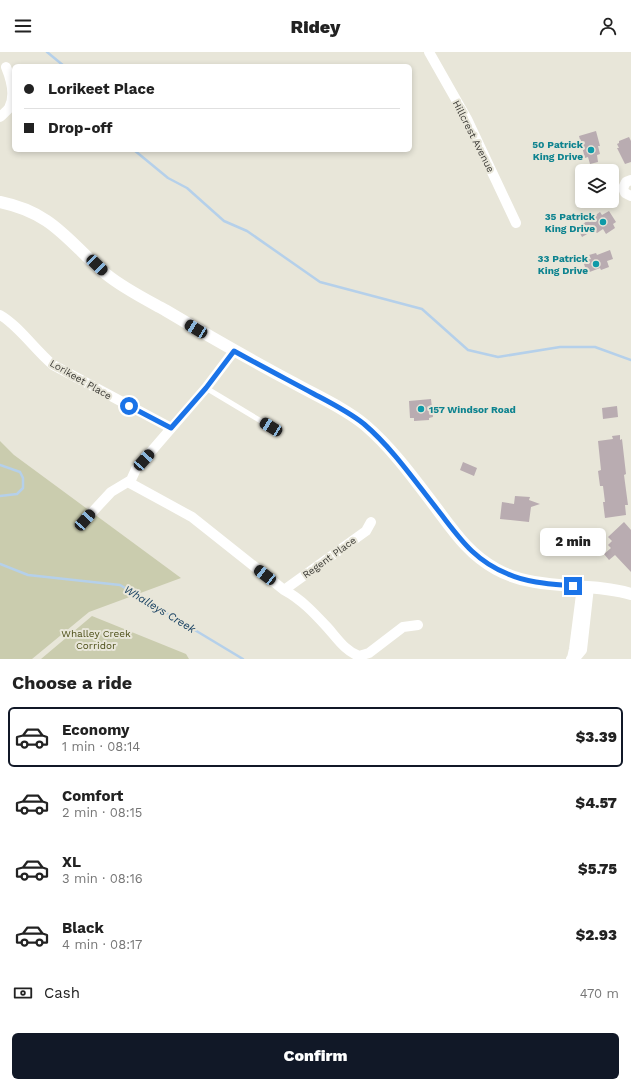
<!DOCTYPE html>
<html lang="en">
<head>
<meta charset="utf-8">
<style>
  body { margin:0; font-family:"Work Sans",sans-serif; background:#f6f6f6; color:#222; height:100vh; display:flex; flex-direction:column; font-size:15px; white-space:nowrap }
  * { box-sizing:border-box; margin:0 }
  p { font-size:13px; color:#767676 }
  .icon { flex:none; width:22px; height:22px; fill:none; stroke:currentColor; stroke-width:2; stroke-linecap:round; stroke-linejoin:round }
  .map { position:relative; height:607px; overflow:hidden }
  .details { display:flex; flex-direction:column; background:#fff; flex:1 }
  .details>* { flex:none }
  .guide { position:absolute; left:12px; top:12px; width:400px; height:88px; border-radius:6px; box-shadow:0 2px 6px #0003; display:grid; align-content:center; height:88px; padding:0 12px; background:#fff }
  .buttons { position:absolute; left:575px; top:112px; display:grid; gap:8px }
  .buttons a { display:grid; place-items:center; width:44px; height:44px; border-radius:6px; background:#fff; box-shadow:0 2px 6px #0003; font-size:20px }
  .end { position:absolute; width:18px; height:18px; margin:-9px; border:5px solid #1a73e8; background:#fff; box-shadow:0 0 0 2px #fff }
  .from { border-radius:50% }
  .bubble { position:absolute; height:28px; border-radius:6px; background:#fff; box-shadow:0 2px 6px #0003; font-size:13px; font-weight:800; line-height:28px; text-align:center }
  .car { position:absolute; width:12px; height:24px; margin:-12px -6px; border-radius:5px; box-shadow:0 0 3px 1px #0007; background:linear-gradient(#222 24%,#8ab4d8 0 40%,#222 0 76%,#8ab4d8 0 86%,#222 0) }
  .guide b { display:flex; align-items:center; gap:14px; height:38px; font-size:15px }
  .guide b+b { border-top:1px solid #e0e0e0 }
  .guide i { width:10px; height:10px; background:#222 }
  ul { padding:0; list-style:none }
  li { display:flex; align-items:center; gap:12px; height:60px; margin:0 8px 6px; padding:0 4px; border:2px solid transparent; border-radius:6px }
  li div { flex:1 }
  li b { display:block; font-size:15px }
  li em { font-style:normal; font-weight:800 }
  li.on { border-color:#111827 }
  li>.icon { width:36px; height:36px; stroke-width:1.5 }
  h2 { padding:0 12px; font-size:18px; line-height:48px }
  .pay { display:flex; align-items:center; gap:10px; height:44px; padding:0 12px; font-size:15px }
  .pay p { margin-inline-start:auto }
  .action { display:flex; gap:8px; margin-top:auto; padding:8px 12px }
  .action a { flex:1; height:46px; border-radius:6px; background:#111827; color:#fff; font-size:16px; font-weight:800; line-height:46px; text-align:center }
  header { display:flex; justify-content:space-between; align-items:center; height:52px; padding:0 12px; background:#fff; font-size:18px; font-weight:800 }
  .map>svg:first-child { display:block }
  .green { fill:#caccae }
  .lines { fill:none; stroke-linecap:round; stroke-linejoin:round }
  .stream { stroke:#b5d0ea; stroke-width:2.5 }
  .building { fill:#b9acb1 }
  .service { stroke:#fff; stroke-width:5 }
  .minor { stroke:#fff; stroke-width:10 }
  .tertiary { stroke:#fff; stroke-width:12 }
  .route { stroke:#1a73e8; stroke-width:5 }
  .culture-dot { fill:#0f9aa8; stroke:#e8e6d9; stroke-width:1.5 }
  .labels { text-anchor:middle; stroke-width:4; stroke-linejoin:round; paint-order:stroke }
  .street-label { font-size:10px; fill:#3c3b36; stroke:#e8e6d9 }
  .culture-label { font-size:10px; font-weight:bold; fill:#0d838f; stroke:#e8e6d9; text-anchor:end }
  .park-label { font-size:10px; fill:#4b4d16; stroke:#e8e6d9 }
  .water-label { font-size:11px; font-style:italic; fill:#133d5f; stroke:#e8e6d9 }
</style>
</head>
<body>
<header><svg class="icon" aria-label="menu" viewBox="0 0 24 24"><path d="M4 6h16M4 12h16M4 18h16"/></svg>Ridey<svg class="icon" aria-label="person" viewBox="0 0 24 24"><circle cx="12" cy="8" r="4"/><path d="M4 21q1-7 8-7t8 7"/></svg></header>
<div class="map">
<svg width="631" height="607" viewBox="0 0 631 607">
  <rect width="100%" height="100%" fill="#e8e6d9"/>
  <path class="green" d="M0,389L14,403L181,526L89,560L32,607H0Z
    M92,564L186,602L189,607H41Z"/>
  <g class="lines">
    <path class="stream" d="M47,0L64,14
      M134,98L168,126L187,136L224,169L247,179L320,230L422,257L468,298L498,305L560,295H595L631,308
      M0,413L20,420L23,426V436L17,442L0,444
      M0,512L28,523L120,533L243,607"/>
  </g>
  <path class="building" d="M596,79L600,94H598L600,102L597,103L598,110L590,112L588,105L585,106L579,84Z
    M629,85L631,89V110L625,112L617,96H619L617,92L619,91V89Z
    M609,159L616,170L613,172L615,176L606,182L603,177L597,181L594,178L582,185L579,179L582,177L580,174L600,160L602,163Z
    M610,198L613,207L607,209L609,215L601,218L600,216L587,221L583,209L591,207L589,203L596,201L597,203Z
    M431,347L433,365L429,366V368L414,369V366H410L409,349Z
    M617,354L618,365L603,367L602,356Z
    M620,383V388L622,387L626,422L624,423L628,453H625L626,463L605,466L603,450H605L603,434H600L598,419L601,418L598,389L613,387L612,384Z
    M463,410L477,416L474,424L460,418Z
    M515,444L530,445L529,448L540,452L531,455L529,470L500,467L502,450L514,452Z
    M624,470L631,478V520L615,503L609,508L604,502L611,496L608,493L612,489L608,485Z"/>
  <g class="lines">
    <path class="service" d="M206,336L271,375"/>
    <path class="minor" d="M429,0L467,67L516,171
      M0,65C3,62 7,59 9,56C16,43 11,27 6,15
      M631,128L626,130L623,136L625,141L631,144
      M0,263C18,273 36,299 53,313L171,376
      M128,430L192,465L284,538C301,547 314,561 327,575C337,586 345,599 359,604L369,601L403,575L418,573
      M85,468L111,440L131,428L136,417L206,336L234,299
      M284,538L366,479L371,470
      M572,606L574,597L582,535
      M571,607L577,604L582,598L589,535"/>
    <path class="tertiary" d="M0,150C54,161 68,190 106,222C123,236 145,247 165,258C207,283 249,307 292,330C315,343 345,356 365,373C393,397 415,428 437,457C455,481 469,502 496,517C537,540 587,529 631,542"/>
  </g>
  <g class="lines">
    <path class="route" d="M129,354L171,376L206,336L234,299C261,314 288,328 314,342C331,351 349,360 364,372C392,396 414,428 437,457C459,485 473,508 508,522C528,531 551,532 573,534"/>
  </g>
  <g class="culture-dot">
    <circle cx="591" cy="98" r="4"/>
    <circle cx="603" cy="170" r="4"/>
    <circle cx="596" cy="212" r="4"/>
    <circle cx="421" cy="357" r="4"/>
  </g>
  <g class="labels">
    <g class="street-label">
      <text transform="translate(474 84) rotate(63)" y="4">Hillcrest Avenue</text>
      <text transform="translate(81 327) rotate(30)" y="4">Lorikeet Place</text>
      <text transform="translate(329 505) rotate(-36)" y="4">Regent Place</text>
    </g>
    <g class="culture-label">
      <text x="583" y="96">50 Patrick<tspan x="583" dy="12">King Drive</tspan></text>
      <text x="595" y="168">35 Patrick<tspan x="595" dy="12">King Drive</tspan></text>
      <text x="588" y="210">33 Patrick<tspan x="588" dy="12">King Drive</tspan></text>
      <text x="429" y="361" text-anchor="start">157 Windsor Road</text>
    </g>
    <g class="park-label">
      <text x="96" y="585">Whalley Creek<tspan x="96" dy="12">Corridor</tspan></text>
    </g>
    <g class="water-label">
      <text transform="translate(160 557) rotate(31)" y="4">Whalleys Creek</text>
    </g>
  </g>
</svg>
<div class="buttons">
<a><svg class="icon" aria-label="layers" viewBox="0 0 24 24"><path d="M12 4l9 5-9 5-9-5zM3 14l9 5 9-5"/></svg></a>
</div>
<i class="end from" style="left:129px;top:354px"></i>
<i class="end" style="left:573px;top:534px"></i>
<div class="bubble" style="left:540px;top:476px;width:66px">2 min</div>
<i class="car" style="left:97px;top:213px;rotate:134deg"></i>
<i class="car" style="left:196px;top:277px;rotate:301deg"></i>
<i class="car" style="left:271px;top:375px;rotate:301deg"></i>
<i class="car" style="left:144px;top:408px;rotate:42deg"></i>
<i class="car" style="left:85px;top:468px;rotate:42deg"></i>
<i class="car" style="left:265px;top:523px;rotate:308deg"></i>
<div class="guide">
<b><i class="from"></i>Lorikeet Place</b>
<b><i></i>Drop-off</b>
</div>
</div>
<section class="details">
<h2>Choose a ride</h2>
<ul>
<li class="on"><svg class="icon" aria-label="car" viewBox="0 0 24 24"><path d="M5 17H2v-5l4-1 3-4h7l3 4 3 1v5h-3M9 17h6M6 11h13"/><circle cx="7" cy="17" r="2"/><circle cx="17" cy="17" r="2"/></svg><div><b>Economy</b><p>1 min · 08:14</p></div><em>$3.39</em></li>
<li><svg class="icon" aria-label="car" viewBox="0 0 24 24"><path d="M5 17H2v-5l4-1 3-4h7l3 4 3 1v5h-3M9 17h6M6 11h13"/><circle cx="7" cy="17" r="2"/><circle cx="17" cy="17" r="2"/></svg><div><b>Comfort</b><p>2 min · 08:15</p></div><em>$4.57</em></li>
<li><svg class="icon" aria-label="car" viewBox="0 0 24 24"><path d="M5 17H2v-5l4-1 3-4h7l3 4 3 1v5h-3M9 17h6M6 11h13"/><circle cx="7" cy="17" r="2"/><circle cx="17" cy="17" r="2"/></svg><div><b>XL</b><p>3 min · 08:16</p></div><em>$5.75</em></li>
<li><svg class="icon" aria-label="car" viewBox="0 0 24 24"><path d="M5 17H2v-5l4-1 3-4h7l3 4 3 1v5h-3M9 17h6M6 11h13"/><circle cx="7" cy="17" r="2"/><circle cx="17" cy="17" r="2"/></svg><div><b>Black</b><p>4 min · 08:17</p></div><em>$2.93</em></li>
</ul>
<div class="pay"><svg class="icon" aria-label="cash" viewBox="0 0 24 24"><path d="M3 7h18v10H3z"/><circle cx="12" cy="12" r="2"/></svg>Cash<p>470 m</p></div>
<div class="action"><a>Confirm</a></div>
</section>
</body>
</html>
